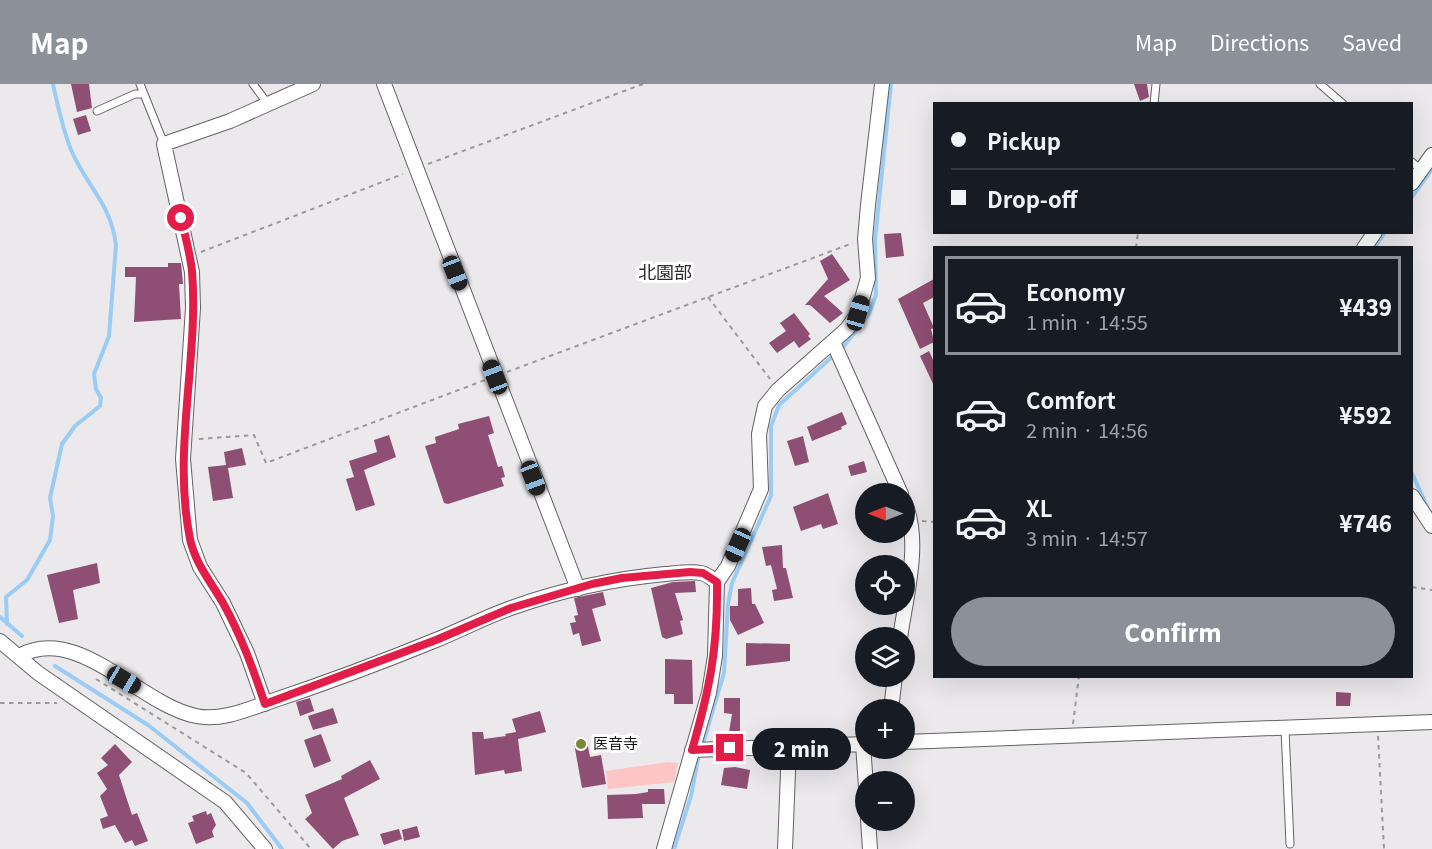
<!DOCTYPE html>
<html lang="en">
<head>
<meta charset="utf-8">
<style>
  body { margin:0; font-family:Georgia,"Noto Sans JP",serif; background:#242831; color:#f1f3f6; height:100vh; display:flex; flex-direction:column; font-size:22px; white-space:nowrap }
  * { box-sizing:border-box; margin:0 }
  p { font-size:20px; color:#9ea1a6 }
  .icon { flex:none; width:33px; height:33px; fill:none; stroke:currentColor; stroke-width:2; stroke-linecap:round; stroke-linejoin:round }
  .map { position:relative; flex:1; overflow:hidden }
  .sheet { position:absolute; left:933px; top:162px; width:480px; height:432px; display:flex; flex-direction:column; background:#171b24; border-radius:0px; box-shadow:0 6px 24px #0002 }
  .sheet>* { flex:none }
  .top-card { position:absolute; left:933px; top:18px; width:480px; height:132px; border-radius:0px; box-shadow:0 6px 24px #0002; display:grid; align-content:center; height:132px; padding:0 18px; background:#171b24 }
  .needle { width:39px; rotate:270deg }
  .controls { position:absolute; left:855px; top:399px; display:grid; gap:12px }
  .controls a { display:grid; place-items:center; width:60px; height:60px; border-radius:50%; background:#171b24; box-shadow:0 6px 24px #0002; font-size:30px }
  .end { position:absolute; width:27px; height:27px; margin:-14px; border:8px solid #e11d48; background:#fff; box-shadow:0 0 0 3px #fff }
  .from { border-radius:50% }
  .bubble { position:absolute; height:42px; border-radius:21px; background:#171b24; box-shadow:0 6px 24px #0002; font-size:20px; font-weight:800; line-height:42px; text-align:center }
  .car { position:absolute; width:18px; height:36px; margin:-18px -9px; border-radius:8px; box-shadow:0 0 4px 2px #0007; background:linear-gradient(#222 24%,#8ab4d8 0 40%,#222 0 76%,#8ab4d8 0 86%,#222 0) }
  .top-card b { display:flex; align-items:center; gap:21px; height:57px; font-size:22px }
  .top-card b+b { border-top:2px solid #363941 }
  .top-card i { width:15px; height:15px; background:#f1f3f6 }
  ul { padding:10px 0 0; list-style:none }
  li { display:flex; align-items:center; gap:18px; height:99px; margin:0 12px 9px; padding:0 6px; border:3px solid transparent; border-radius:0px }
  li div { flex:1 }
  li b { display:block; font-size:22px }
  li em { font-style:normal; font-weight:800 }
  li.active { border-color:#8c9099 }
  li>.icon { width:54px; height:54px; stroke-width:1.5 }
  .button { display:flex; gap:12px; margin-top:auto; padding:12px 18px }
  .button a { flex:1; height:69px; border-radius:36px; background:#8c9099; color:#fff; font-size:24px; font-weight:800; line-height:69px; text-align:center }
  header { display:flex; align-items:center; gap:36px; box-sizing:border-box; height:84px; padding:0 30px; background:#8c9099; color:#fff }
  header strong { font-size:28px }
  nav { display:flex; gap:33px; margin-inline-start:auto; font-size:21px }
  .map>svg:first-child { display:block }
  .green { fill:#fdc6c5 }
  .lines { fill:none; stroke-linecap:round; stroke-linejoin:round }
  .stream { stroke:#9accf6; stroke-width:4 }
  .building { fill:#8f4f74 }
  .lane-casing { stroke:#636264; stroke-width:9 }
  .street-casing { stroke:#636264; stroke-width:16 }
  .path { stroke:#9b999c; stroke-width:2; stroke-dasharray:4.5 4.5; stroke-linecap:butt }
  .lane { stroke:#fff; stroke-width:7 }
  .street { stroke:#fff; stroke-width:14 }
  .route { stroke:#e11d48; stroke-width:8 }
  .poi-dot { fill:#798837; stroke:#fff; stroke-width:2 }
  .labels { text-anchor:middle; stroke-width:6; stroke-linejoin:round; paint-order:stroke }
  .poi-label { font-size:15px; fill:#141314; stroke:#fff; text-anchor:start }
  .quarter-label { font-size:18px; fill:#2b2a2c; stroke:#fff }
</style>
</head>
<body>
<header>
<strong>Map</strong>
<nav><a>Map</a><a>Directions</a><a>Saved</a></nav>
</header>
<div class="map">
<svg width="1432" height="765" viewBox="0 0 1432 765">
  <rect width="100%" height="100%" fill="#ebe9ec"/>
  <path class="green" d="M668,678L678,679L674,698L608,705L606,687Z"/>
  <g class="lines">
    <path class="stream" d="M1412,113L1432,85
      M1374,164L1385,148
      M840,267L869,230L876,211L875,156L891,0
      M1412,389L1427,423
      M0,533L22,552
      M7,540L6,513L27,496L50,456L53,432L50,414L62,360L75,342L100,322L101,314L96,305L94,290L109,252L116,161C111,120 88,104 72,68C63,47 58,23 53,0
      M55,582L148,641L247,719L282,765
      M702,663L724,589L728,520L732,499L771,412V342L779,321L834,271
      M674,765L691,712L699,670"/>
  </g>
  <path class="building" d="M71,0H89L92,24L77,28Z
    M1134,0H1147L1149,13L1140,17Z
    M86,31L91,47L78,51L73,35Z
    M901,149L904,172L886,174L884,150Z
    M832,170L850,196L824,212L843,229L830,239L810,221H805L828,195L820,177Z
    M168,179H181L183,200H179L181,235L134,238L136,193H125V183H168Z
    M934,195V213L923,219L934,244L931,245L934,258L920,265L898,215Z
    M794,229L810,250L808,252L811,255L799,264L794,257L777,269L769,259L786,247L780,239Z
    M929,267L934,278V302L920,272Z
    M842,328L847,340L841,343L842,345L812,357L807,343Z
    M489,332L494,349L488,351L498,383L502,382L505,393L501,394L504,402L448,420L444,419L425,362L436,359L435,353L459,345L458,340Z
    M389,351L396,373L364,386L375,421L356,427L346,395L354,393L349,377L377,368L374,356Z
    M803,352L809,378L795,382L787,357Z
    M242,364L246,381L228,384L233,414L213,417L208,383L226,381L224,368Z
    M864,377L867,388L851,392L848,382Z
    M828,409L838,440L823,445L821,440L801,447L793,423Z
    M782,461L783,484H786L793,514L774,517L772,506L777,505L771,481L766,482L762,463Z
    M97,479L100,499L73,506L78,535L59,539L47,491Z
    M695,497L696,508L675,509L683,536L680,537L683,550L666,555L662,553L651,504L673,498Z
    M751,504L752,520H755L764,539L738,551L730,536V522H738V505Z
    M603,508L606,521L592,525L601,557L582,562L579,549L573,551L570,539L576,538L574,532L578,531L574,514Z
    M746,559L790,560V577L746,582Z
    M665,575L692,576L693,620H674V610H665Z
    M1336,608L1351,609L1350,622H1336Z
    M310,614L314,627L300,632L296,618Z
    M724,614H740V648H729L732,630L724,629Z
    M333,624L338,639L313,646L308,632Z
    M540,627L546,648L518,655L522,687L505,690L504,686L475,691L472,648H483L484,655L506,652L505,650L516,648L512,635Z
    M321,650L331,677L314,684L304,656Z
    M587,657L590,673L601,671L606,700L582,704L574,659Z
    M115,660L132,678L119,691L132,731L137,729L148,757L135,762L132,756L125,759L115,741L103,745L100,735L108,732L100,712L107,705L97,689L108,681L101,674Z
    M370,676L380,695L344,714L359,751L342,757L333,765L305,735L312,729L305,711L342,695L341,692Z
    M735,683L750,686L747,705L721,701L724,684Z
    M648,705H664L665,720H642L643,734L608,735L607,711L636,710L648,708Z
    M206,727L207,731L211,729L216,741L212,747L214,753L196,760L188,739L194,737L192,732Z
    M417,742L420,753L404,757L402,746Z
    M399,745L402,755L384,761L380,750Z"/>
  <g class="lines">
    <defs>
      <path id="lane" d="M140,0L164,60
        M253,0L268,20
        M1320,0L1343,20
        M1154,20L1156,0
        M97,27L135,10H144
        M1412,78L1421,86
        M1285,645L1290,760"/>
      <path id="street" d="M384,0L578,505
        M1412,99L1432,71
        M1364,164L1375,148
        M833,258L901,410
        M1412,412L1432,442
        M900,554C906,511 922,457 904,417
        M0,557L38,589L225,718L265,765
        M19,572C78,539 140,621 196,632C219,637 244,627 266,619C323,600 380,579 436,556C461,546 485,533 511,524C561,506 612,495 665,490C677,489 690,487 701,489C707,490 712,495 717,498
        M265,620L247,569L223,519L200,483L190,456L183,375L193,224L192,188L164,60L230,37L313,0
        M891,626L895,592
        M904,658L1432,638
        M863,660L866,703
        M692,666L866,660
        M868,736L870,765
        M664,765L709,609L715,572L717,498L728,482L761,405L759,350L765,322L778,306L847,245L858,229L868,194L865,155L868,121L882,0
        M785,765L789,662"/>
    </defs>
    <use href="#lane" class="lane-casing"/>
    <use href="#street" class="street-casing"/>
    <path class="path" d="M428,80L643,0
      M1136,164L1138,148
      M201,168L403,90
      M708,213L770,295
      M507,288L853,159
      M199,355L254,351L266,379L485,296
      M922,437L934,438
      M1412,503L1432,506
      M96,595L246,689L311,765
      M0,619H57
      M1073,640L1079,592
      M1378,652L1384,765"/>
    <use href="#lane" class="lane"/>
    <use href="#street" class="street"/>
  </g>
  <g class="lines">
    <path class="route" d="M181,134C185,151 190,169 192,187C199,276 172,365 190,455C195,479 211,498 223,519C241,551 253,585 265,620L436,556L511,524L592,500L622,494L690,488L703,489L717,498C718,563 710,604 692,666L730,664"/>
  </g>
  <circle class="poi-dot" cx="581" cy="660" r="6"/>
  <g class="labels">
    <g class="poi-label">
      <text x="593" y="665">医音寺</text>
    </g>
    <g class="quarter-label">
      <text x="665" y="195">北園部</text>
    </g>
  </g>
</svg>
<div class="controls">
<a><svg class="needle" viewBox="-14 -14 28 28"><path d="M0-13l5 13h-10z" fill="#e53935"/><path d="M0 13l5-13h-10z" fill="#9ea1a6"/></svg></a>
<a><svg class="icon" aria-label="locate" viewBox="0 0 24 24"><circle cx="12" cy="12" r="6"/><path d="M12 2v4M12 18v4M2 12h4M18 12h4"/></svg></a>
<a><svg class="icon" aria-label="layers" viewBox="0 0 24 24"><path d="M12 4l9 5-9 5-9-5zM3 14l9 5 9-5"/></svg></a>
<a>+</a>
<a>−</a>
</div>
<i class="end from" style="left:181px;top:134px"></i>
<i class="end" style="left:730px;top:664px"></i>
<div class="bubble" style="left:752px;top:644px;width:99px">2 min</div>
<i class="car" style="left:455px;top:189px;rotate:159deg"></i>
<i class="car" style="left:858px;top:229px;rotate:16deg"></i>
<i class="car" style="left:495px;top:293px;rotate:339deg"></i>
<i class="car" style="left:533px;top:394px;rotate:159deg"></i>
<i class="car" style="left:738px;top:461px;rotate:204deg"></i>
<i class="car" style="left:124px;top:596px;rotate:120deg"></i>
<div class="top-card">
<b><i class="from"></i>Pickup</b>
<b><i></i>Drop-off</b>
</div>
<section class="sheet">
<ul>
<li class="active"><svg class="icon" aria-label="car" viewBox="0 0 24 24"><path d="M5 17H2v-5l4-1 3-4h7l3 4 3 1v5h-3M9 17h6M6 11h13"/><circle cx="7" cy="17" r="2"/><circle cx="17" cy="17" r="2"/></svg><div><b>Economy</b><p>1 min · 14:55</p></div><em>¥439</em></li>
<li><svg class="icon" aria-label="car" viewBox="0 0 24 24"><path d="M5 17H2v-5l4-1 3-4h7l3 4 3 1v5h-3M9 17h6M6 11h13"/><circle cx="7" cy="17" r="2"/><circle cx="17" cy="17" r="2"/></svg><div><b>Comfort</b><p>2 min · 14:56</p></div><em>¥592</em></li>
<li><svg class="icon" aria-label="car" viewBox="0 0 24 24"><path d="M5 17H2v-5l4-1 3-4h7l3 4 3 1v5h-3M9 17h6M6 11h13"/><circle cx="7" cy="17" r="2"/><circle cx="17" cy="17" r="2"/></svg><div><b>XL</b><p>3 min · 14:57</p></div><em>¥746</em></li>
</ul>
<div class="button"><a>Confirm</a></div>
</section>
</div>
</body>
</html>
